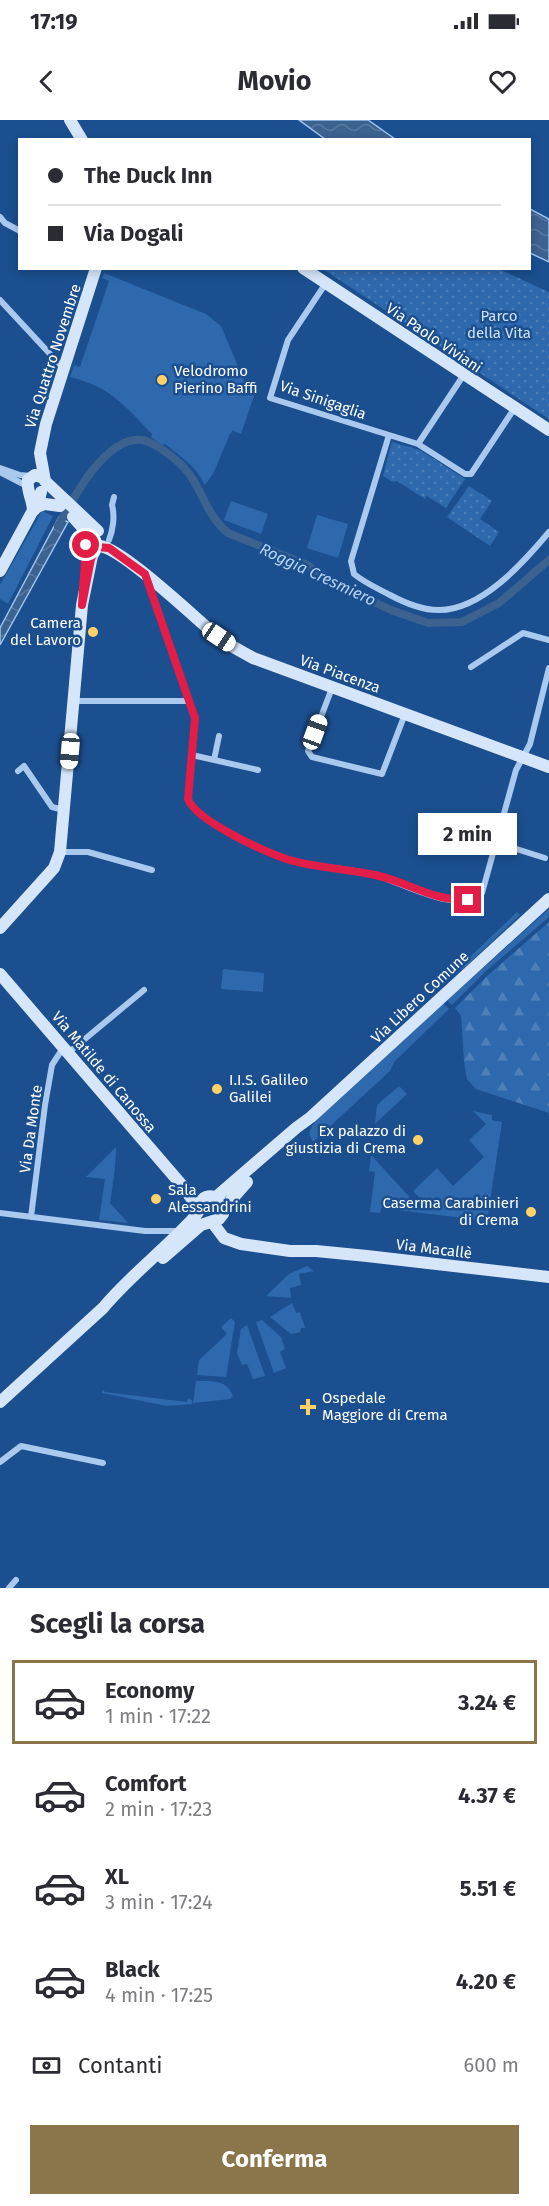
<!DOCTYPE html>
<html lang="it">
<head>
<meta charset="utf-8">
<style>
  body { margin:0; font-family:"Fira Sans",sans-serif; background:#f7f7f7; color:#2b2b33; height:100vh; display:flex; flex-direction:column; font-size:22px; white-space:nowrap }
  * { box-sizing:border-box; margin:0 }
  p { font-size:20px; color:#7c7c81 }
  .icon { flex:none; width:33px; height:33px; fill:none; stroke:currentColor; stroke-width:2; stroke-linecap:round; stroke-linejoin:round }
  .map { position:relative; height:1468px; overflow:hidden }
  .panel { display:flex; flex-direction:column; background:#fff; flex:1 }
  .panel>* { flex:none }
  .top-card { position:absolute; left:18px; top:18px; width:513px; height:132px; border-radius:0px; box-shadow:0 3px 9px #0003; display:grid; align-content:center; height:132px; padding:0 30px; background:#fff }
  .end { position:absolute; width:27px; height:27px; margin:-14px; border:8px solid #e11d48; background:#fff; box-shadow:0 0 0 3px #fff }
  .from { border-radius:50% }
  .bubble { position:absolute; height:42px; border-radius:0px; background:#fff; box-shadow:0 3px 9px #0003; font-size:20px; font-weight:700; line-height:42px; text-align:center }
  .car { position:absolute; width:18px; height:36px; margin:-18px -9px; border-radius:8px; box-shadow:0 0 4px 2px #0007; background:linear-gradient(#fff 24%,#345 0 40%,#fff 0 76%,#345 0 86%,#fff 0) }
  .top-card b { display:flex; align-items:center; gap:21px; height:57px; font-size:22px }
  .top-card b+b { border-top:2px solid #e1e1e2 }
  .top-card i { width:15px; height:15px; background:#2b2b33 }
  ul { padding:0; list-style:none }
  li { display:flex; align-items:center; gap:18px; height:84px; margin:0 12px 9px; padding:0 18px; border:3px solid transparent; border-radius:0px }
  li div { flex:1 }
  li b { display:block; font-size:22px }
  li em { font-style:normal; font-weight:700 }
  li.on { border-color:#8a764a }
  li>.icon { width:54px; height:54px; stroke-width:1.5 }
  h2 { padding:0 30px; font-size:27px; line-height:72px }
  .pay { display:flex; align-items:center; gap:15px; height:66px; padding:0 30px; font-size:22px }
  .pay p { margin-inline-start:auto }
  .primary-button { display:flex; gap:12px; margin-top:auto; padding:12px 30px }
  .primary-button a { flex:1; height:69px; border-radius:0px; background:#8a764a; color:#fff; font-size:24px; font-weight:700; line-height:69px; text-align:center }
  .status { display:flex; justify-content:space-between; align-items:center; height:42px; padding:0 30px; background:#fff; direction:ltr }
  .status svg { height:16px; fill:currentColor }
  header { display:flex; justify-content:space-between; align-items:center; height:78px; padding:0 30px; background:#fff; font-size:27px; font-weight:700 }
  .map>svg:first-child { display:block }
  .grass { fill:#2e69ad }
  .forest { fill:url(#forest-firs) }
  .park { fill:url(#park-dots) }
  .water { fill:url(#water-waves); stroke:#9cc4f0; stroke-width:1.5 }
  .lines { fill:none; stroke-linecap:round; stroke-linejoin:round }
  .canal { stroke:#3c6290; stroke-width:8 }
  .street { stroke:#a9c9ee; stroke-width:6 }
  .secondary { stroke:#d6e6fa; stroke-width:12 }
  .route { stroke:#e11d48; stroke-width:8 }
  .poi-dot { fill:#ffd166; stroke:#1b4f8f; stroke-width:2 }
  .labels { text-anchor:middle; stroke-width:5; stroke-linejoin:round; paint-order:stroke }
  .park-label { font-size:15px; fill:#cfe3fa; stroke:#1b4f8f }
  .street-label { font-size:15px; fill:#fff; stroke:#1b4f8f }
  .poi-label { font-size:15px; fill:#fff; stroke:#1b4f8f; text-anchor:start }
  .water-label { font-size:16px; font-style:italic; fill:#b5d3f5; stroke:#1b4f8f }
</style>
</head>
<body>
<div class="status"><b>17:19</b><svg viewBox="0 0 49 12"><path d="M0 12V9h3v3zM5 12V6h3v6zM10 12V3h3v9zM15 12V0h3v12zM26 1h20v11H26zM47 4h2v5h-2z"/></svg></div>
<header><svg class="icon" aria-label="back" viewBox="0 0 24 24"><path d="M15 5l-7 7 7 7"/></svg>Movio<svg class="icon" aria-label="heart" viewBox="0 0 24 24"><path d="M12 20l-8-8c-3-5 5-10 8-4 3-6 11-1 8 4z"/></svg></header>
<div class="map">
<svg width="549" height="1468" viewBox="0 0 549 1468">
  <defs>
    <pattern id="forest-firs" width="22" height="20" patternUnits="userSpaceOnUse" patternTransform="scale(1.5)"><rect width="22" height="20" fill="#2e69ad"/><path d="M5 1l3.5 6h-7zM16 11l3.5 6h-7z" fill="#4d80b9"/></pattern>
    <pattern id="park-dots" width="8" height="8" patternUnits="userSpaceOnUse" patternTransform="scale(1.5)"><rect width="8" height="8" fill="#2e69ad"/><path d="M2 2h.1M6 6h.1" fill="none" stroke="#4d80b9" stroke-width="1.8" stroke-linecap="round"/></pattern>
    <pattern id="water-waves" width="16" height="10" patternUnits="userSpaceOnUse" patternTransform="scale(1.5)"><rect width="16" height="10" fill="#3c6290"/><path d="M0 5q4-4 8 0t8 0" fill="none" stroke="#597aa1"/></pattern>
  </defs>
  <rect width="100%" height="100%" fill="#1b4f8f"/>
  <path class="grass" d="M104,153L206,194L221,206L245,263L249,271L255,273L241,314L233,311L230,314L213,354L205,365C196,346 180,336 165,324L162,325L151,317L152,314C123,284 112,268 70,257L74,245L80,247L109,161L102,158Z
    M231,381L268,394L261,414L224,400Z
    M42,391L53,396L8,484L0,479V465Z
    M317,395L348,404L338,438L307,428Z
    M549,789V797L486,851L452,885L447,880Z
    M517,792L520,795L463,849L454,852Z
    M223,849L264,853L263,872L221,869Z
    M443,883L449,889L394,942L390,951L313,1022L309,1014L312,1006L322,994Z
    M399,966L407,974L375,1004L377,985Z
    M473,991L492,995V1000L502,1002L487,1101L381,1088L380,1093L370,1092L375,1052L369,1051L371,1035L415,1083L420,1078L413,1071L437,1048L453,1066L484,1037L469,1020L486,1004Z
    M116,1027C116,1044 113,1065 110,1083L128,1103L99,1100L105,1059L86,1057Z
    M307,1146L314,1151L299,1154L301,1165L290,1168L291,1178L266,1176L289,1154Z
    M292,1183L296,1193L300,1192L305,1208H301L300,1212L291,1214L270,1197Z
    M231,1198L235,1202L226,1257L197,1255L199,1240L227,1214L221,1207Z
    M262,1200L281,1217L285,1229L280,1232L286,1248L274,1253L256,1202Z
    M247,1205L265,1256L253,1259L247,1244L242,1245L237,1233L241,1209Z
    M196,1261C211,1261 227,1259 233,1276L230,1279L193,1283Z
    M103,1270L105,1272L187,1282L188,1279L192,1280V1284L167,1286L102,1273Z"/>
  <path class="forest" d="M549,802V993L476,969L467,959L464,941L461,896L455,888L488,855Z"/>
  <path class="park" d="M323,149H499L549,172V299Z
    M392,322L420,330L465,359L446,388L427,376L425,379L397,361L393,362L383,356Z
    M469,366L492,381L480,399L499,412L490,426L447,397Z"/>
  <path class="water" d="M299,0H368L395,19H325Z
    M530,89L549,99V142L530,133Z
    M59,397L68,402L0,525V508Z"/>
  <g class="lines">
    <path class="canal" d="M58,406C72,380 106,315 142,320C149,321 157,326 163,330C173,337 183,345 190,355C203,374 209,398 228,413L305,444L349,470L391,490L428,503L462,502L499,483L549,440"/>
    <path class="street" d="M0,97L5,103L20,111
      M326,163L288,220L270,278L418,324L465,354H471L514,289
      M0,180L63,248
      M389,315L351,441L354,454C365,463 377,468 390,475C405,483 421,490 438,490C481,491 524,442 549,412
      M418,324L463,256
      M0,348L20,355L31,356
      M0,352L27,366
      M109,420C113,410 115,396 112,385L114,377
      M146,457L195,598L188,679C195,701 269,734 292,741C320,748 351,748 378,756C403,763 461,796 482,773L516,650L530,624L549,548
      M471,547L523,513L549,520
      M332,568L308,631L312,637L382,654L405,594
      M74,581H189
      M192,635L258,650
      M214,640L219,616
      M18,651L24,646L52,687L64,690
      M497,723L545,738
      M60,732H88L152,750
      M68,933L144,870
      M0,1093L145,1111H180
      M31,1097L45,985L52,945L63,928
      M0,1342L21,1326L103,1343
      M9,1468L16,1460"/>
    <path class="secondary" d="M70,0L82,20
      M96,148L46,304L40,333L45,361L98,411
      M303,148L549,310
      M37,387L45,384L60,386
      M33,391C33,380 26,370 28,360L35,355L44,358
      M73,397L82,407L86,417
      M100,426C123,429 195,498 217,516C228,525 241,531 253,538L549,647
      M0,451L32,392L37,387L41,372
      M0,808L54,748L60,732L82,485L92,436L97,427
      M0,854L186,1070L198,1089
      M216,1077L296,1008L311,997L549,779
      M212,1102L224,1118L241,1124L290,1131H316L367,1136L549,1157
      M163,1138L201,1105L219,1099L223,1094L224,1088L247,1062
      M0,1282L103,1188C128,1158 159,1134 186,1106C189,1103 195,1097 198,1092C200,1087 199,1080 206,1077C215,1074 221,1080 224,1088"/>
  </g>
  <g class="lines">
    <path class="route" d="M86,425L82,485L91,439L97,427L109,428L145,454L195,598L188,679C196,701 270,735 293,741C320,748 348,749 375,755C409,762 429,780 468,780"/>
  </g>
  <g class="poi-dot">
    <circle cx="162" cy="260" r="6"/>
    <circle cx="93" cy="512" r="6"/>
    <circle cx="217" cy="969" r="6"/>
    <circle cx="418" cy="1020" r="6"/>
    <circle cx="156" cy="1079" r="6"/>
    <circle cx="531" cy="1092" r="6"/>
    <path d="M305 1278h6v6h6v6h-6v6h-6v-6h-6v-6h6z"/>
  </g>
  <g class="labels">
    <g class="park-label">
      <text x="499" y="201">Parco<tspan x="499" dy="17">della Vita</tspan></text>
    </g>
    <g class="street-label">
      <text transform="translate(434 218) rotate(34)" y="5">Via Paolo Viviani</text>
      <text transform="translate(53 236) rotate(-72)" y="5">Via Quattro Novembre</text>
      <text transform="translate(323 280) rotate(19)" y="5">Via Sinigaglia</text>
      <text transform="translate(340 554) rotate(20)" y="5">Via Piacenza</text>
      <text transform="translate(420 877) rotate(-43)" y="5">Via Libero Comune</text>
      <text transform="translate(104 952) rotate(50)" y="5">Via Matilde di Canossa</text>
      <text transform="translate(31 1009) rotate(-82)" y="5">Via Da Monte</text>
      <text transform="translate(434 1129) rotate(7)" y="5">Via Macallè</text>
    </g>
    <g class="poi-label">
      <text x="174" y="256">Velodromo<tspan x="174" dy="17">Pierino Baffi</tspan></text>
      <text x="81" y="508" text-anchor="end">Camera<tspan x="81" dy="17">del Lavoro</tspan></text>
      <text x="229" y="965">I.I.S. Galileo<tspan x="229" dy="17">Galilei</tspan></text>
      <text x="406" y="1016" text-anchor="end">Ex palazzo di<tspan x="406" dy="17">giustizia di Crema</tspan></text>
      <text x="168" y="1075">Sala<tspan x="168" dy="17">Alessandrini</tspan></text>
      <text x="519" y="1088" text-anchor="end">Caserma Carabinieri<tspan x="519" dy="17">di Crema</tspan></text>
      <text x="322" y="1283">Ospedale<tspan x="322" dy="17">Maggiore di Crema</tspan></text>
    </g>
    <g class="water-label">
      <text transform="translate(318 454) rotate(25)" y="6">Roggia Cresmiero</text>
    </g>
  </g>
</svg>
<i class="end from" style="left:86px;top:425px"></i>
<i class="end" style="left:468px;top:780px"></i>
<div class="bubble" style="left:418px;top:693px;width:99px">2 min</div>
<i class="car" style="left:219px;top:517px;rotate:124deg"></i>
<i class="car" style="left:315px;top:612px;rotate:20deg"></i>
<i class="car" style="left:70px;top:631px;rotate:185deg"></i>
<div class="top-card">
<b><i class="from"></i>The Duck Inn</b>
<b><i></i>Via Dogali</b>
</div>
</div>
<section class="panel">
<h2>Scegli la corsa</h2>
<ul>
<li class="on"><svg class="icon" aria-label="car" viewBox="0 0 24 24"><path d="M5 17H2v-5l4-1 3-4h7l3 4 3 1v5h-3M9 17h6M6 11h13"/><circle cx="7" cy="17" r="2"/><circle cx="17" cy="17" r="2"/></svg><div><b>Economy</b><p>1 min · 17:22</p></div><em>3.24 €</em></li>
<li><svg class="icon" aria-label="car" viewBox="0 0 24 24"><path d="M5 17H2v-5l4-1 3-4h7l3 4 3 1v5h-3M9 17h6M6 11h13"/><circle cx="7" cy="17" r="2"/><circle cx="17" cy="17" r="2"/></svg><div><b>Comfort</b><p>2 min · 17:23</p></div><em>4.37 €</em></li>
<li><svg class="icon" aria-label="car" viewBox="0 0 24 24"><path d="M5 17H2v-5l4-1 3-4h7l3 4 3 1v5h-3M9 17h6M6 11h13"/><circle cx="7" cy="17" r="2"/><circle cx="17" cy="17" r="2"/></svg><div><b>XL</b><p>3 min · 17:24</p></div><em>5.51 €</em></li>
<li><svg class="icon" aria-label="car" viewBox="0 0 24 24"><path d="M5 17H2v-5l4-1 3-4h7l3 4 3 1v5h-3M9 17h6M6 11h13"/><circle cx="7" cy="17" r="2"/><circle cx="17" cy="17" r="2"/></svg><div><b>Black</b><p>4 min · 17:25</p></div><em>4.20 €</em></li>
</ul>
<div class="pay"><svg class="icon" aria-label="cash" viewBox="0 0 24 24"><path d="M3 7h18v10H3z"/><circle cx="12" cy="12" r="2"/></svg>Contanti<p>600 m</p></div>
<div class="primary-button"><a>Conferma</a></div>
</section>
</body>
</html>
